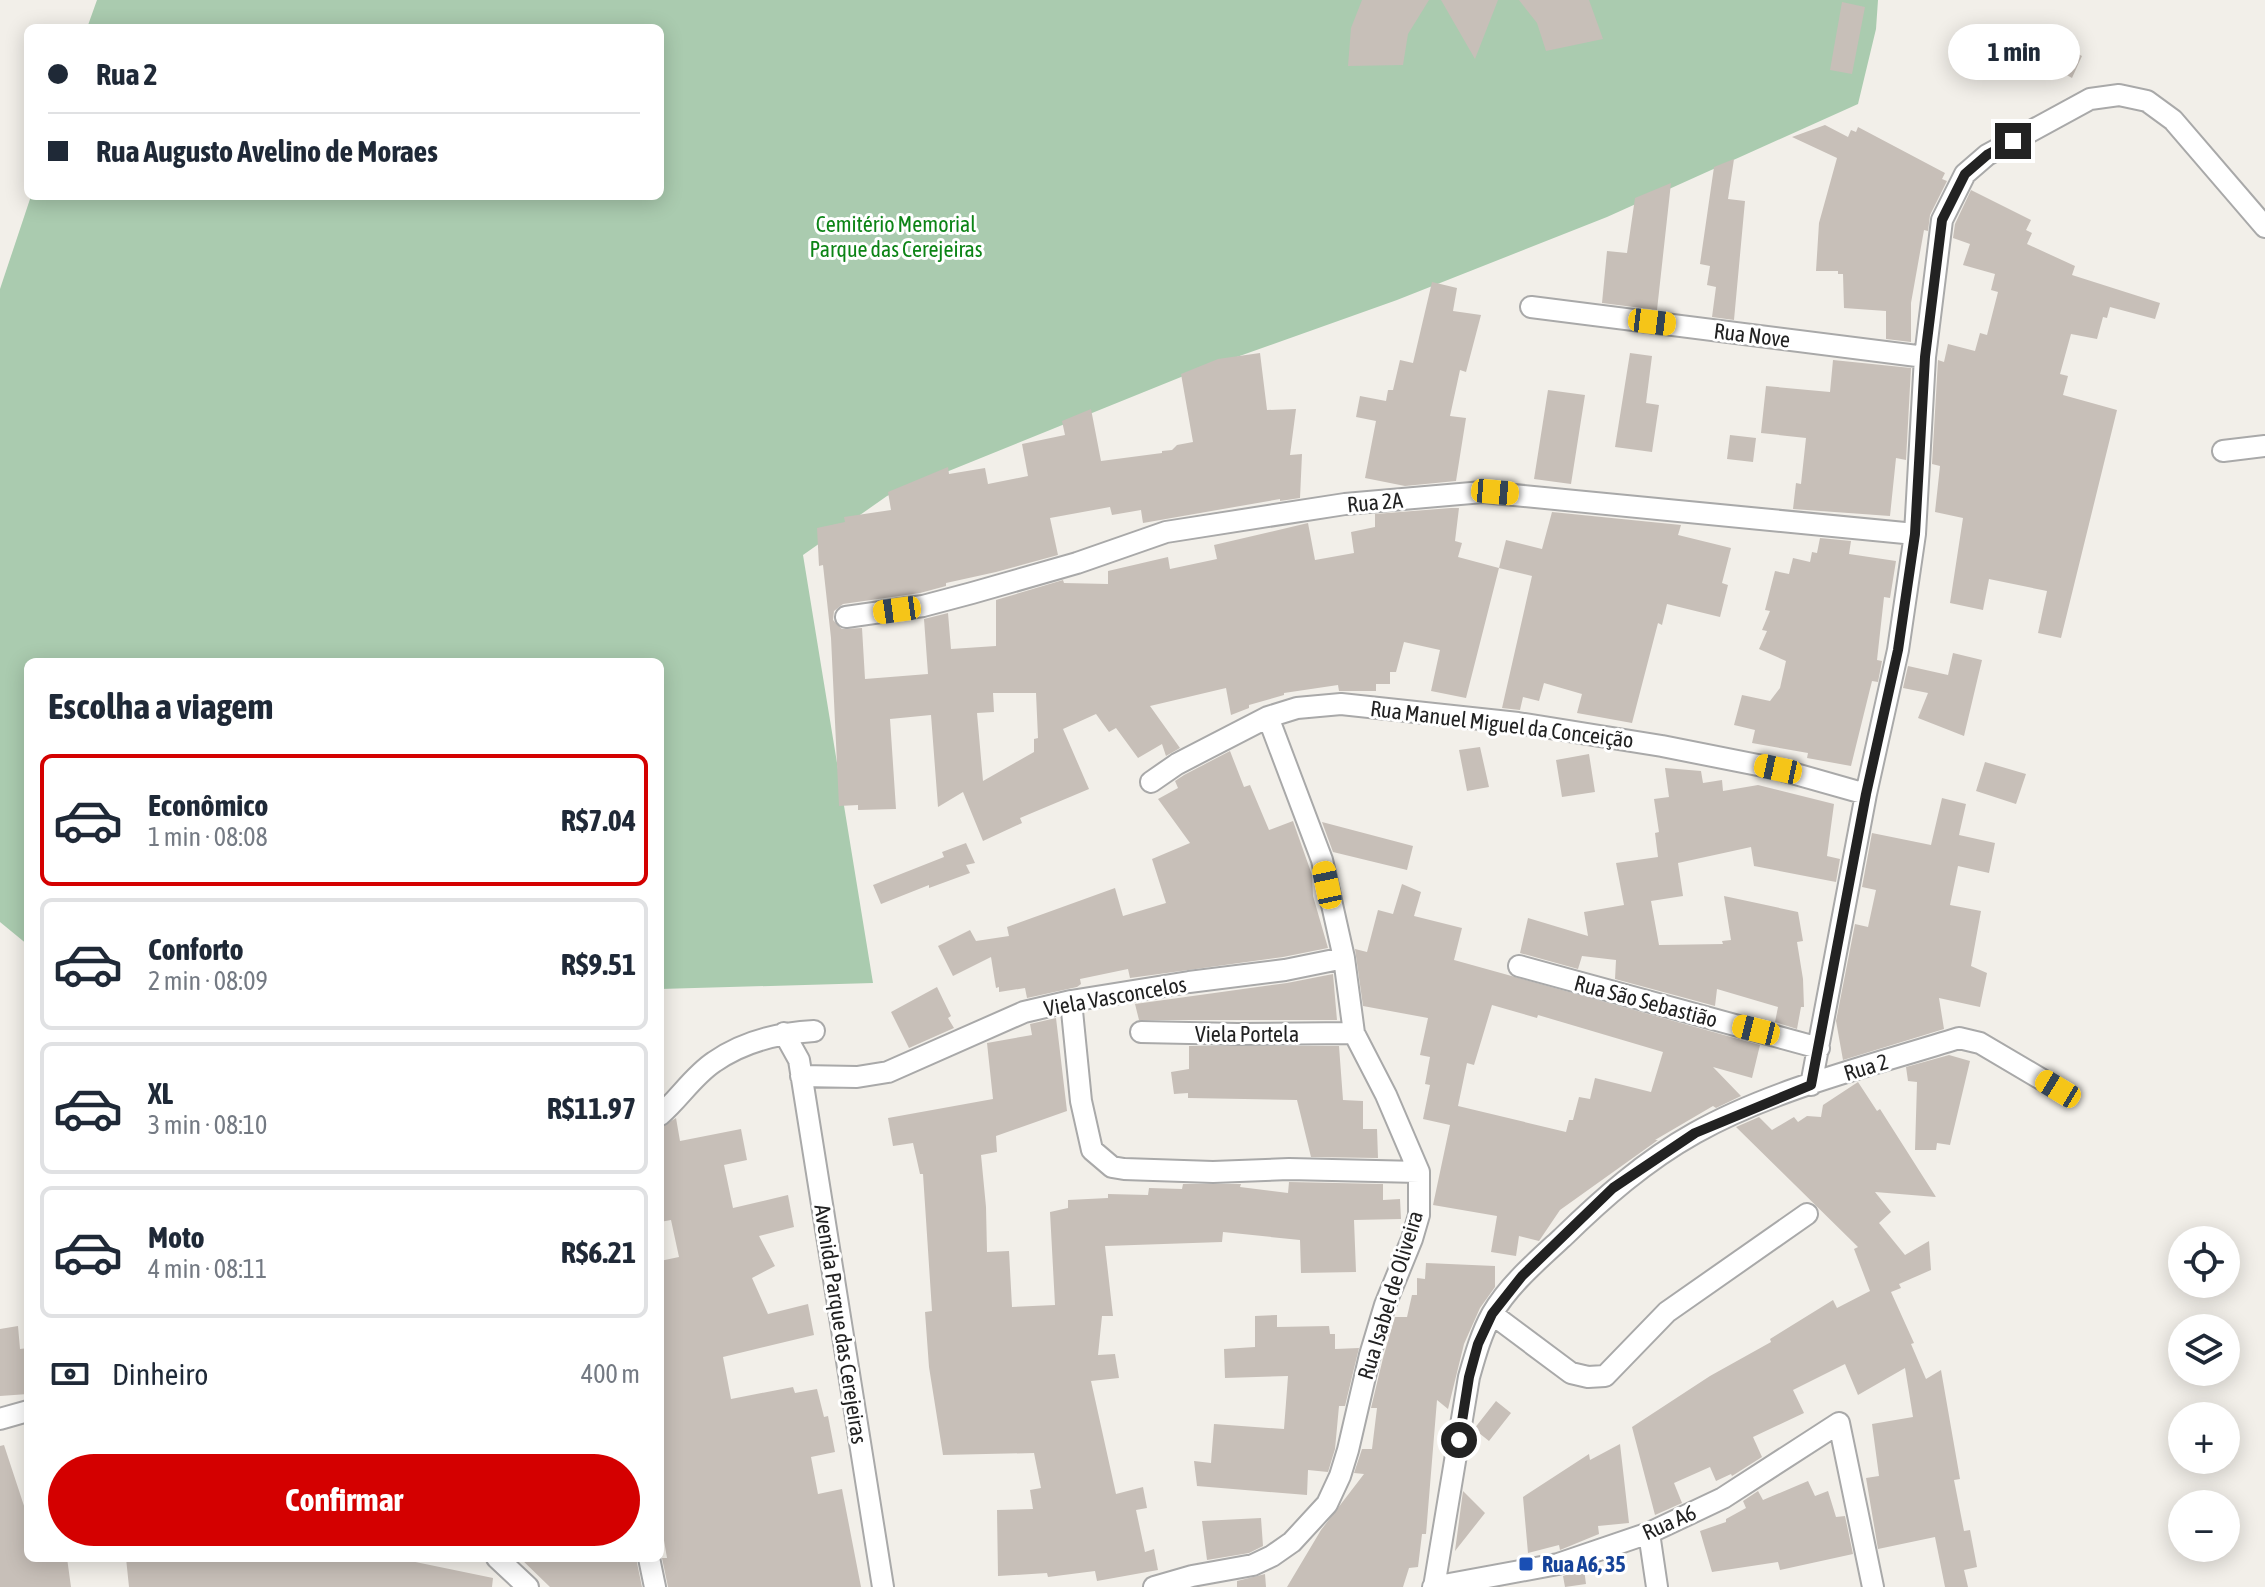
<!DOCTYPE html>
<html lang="pt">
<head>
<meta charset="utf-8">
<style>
  body { margin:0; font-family:"Asap Condensed",sans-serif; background:#f6f6f7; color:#1f2937; height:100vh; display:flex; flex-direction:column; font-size:30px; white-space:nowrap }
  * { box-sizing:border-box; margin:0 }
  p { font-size:26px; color:#747a83 }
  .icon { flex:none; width:44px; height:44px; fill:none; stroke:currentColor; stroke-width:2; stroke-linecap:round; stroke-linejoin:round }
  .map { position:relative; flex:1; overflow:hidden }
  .drawer { position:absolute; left:24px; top:658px; width:640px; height:904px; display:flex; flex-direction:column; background:#fff; border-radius:12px; box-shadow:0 4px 20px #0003 }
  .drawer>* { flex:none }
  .guide { position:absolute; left:24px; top:24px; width:640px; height:176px; border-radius:12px; box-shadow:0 4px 20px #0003; display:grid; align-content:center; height:176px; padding:0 24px; background:#fff }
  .fabs { position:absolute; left:2168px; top:1226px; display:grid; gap:16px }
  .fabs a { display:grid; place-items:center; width:72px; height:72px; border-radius:50%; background:#fff; box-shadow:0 4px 20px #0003; font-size:40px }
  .end { position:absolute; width:36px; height:36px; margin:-18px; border:10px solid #222; background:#fff; box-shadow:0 0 0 4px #fff }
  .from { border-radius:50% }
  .bubble { position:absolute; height:56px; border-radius:28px; background:#fff; box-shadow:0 4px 20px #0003; font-size:26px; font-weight:700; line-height:56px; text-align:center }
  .car { position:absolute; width:24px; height:48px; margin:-24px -12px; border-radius:10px; box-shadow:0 0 6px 2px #0007; background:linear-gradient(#f5c518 24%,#345 0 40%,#f5c518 0 76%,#345 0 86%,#f5c518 0) }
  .guide b { display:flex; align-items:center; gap:28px; height:76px; font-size:30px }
  .guide b+b { border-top:2px solid #e0e1e3 }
  .guide i { width:20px; height:20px; background:#1f2937 }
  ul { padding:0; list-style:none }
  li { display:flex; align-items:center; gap:24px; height:132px; margin:0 16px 12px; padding:0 8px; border:4px solid #e0e1e3; border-radius:12px }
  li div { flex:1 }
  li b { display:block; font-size:30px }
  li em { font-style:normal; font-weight:700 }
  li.active { border-color:#d40000 }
  li>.icon { width:72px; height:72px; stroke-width:1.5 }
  h2 { padding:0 24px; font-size:36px; line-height:96px }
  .pay { display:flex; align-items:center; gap:20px; height:88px; padding:0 24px; font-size:30px }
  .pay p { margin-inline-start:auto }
  .action { display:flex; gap:16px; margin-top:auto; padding:16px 24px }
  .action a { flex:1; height:92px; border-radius:48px; background:#d40000; color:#fff; font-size:32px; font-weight:700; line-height:92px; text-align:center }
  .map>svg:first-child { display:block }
  .cemetery { fill:#aacbaf }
  .building { fill:#c7bfb8; fill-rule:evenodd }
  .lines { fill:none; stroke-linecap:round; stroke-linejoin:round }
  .minor-casing { stroke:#a9a9a9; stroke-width:24 }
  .minor { stroke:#fff; stroke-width:20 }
  .route { stroke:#222; stroke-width:10 }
  .transit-dot { fill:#1a4fb4; stroke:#fff; stroke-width:3 }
  .labels { text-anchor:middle; stroke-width:6; stroke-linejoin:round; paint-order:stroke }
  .park-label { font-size:22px; fill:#0c8416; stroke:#fff }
  .street-label { font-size:22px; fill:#222; stroke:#fff }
  .transit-label { font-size:22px; font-weight:bold; fill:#164399; stroke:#fff; text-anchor:start }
</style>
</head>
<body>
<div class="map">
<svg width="2265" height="1587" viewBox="0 0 2265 1587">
  <rect width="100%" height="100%" fill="#f2efe9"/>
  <path class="cemetery" d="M97,0H1878L1876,29L1858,104L1607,217L1397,300L1186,375L887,496L803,555L873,983L660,989V662H28V945L0,922V289L31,196H660V28H87Z"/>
  <path class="building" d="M1362,0H1429L1408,34L1403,65L1348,66L1351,28Z
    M1441,0H1498L1475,59Z
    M1519,0H1589L1603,39L1546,51L1537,23Z
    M1842,2L1865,7L1852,74L1830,70Z
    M2064,47L2082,56L2072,78L2054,68Z
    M1825,125L1848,137L1851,130L1856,132L1858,127L1945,173L1942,179L1947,181L1930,215L1928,231L1924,230L1911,303V342L1886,339V311L1844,308L1843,274H1838V271H1816L1819,223L1837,158L1792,137Z
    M1734,159L1728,199L1745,201L1734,320L1712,317L1716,287L1707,285L1710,266L1700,264L1714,167Z
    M1671,183L1657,310L1602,303L1607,251L1627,253L1635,198Z
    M1971,190L2031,220L2026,230L2032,233L2027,244L2075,266L2072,275L2160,303L2155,319L2110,307L2107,318L2103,317L2097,339L2071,334L2060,374L2068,376L2063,395L2117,410L2061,638L2038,633L2047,591L1989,579L1983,610L1950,603L1963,518L1935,512L1940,466L1932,464L1938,360L1944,362L1948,344L1975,351L1980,333L1987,335L1998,292L1991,290L1995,274L1963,265L1970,244L1953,238L1955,224Z
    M1432,282L1457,288L1453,311L1481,315L1466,372L1460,370L1450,416L1466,418L1456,481L1405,486L1365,478L1376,421L1356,417L1360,396L1386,401L1388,390H1393L1400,360L1413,363Z
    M1260,353L1267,410L1296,409L1290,455L1302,454L1300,498L1280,501V499L1143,523L1141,510L1112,515L1110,507L1050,518L1058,555L996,572L946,583V586L920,593L843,604L834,611L833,620L842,629L862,628L865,679L928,674L924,619L948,613L951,649L996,646V600L1063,580L1064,583L1108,584V571L1168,557L1170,569L1217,559L1214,545L1308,523L1315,560L1354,553L1351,532L1375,527V514L1451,508H1459L1455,541L1462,543L1458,557L1499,568L1506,540L1542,549L1552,512L1681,525L1678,535L1731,548L1722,583L1728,585L1720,617L1667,604L1662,625L1658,623L1632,723L1577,713L1582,694L1544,683L1539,701L1523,697L1520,710L1502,708L1532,576L1499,568L1466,698L1431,691L1440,650L1404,642L1396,672H1390V684H1376V691H1339L1338,685L1284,693V695L1249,705V708L1231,715L1226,688L1150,706L1180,748L1166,756L1162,744L1138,758L1116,728L1109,732L1096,714L1063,729L1089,789L1020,818L1022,823L983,841L963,792L938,807L931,715L890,719L896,809L858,810V805L839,806L831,638L823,565L819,566L817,528L845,522L844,517L891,510L888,492L948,467L949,474L985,468L988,484L1028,476L1022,444L1065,435L1062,421L1091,409L1101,461L1162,453V451L1172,450L1177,445L1193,442L1181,374L1218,359ZM993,693H1036L1038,738L1034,739V752L983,781L977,713L994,712Z
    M1630,353L1652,356L1646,403L1659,405L1652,452L1615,447Z
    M1833,360L1911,368L1906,460L1896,458L1890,516L1793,509L1796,483L1801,484L1806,438L1761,433L1766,386L1830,392Z
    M1548,390L1585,395L1571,484L1534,479Z
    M1730,435L1756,438L1753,462L1727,459Z
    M1820,538L1851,541L1849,554L1896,561L1890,598L1884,597L1877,660L1882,661L1878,682L1872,681L1851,766L1807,758L1808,753L1752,743L1755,730L1734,725L1742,695L1770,701L1780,688L1786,661L1759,649L1767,631L1762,630L1770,611L1765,610L1775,571L1789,574L1793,558L1810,562L1812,552L1817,553Z
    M1953,653L1982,660L1964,736L1918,718L1928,693L1903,688L1908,666L1948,675Z
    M1480,747L1489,787L1467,791L1459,750Z
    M1230,751L1244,787L1250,785L1269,830L1293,821L1312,875L1313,896L1328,948L1283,957L1130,978L1128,969L1080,979L1081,984L1077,987L1027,998L1025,988L999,992V987L996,988L991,957L953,976L938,946L970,930L976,941L1009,936L1007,927L1115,888L1123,916L1166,903L1152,859L1190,843L1158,799L1178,788L1175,781L1184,775Z
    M1589,754L1595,792L1562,797L1556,760Z
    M1985,762L2026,774L2016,804L1976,791Z
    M1665,768L1701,771L1703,783L1722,780L1723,791L1758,785L1834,804L1827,856L1840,859L1836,882L1754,866L1751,847L1678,863L1683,896L1651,901L1659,945L1723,944L1722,941L1731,940L1724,896L1798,912L1803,941L1797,942L1803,979L1804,1007H1801L1797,1029L1775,1022L1778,1007L1717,989L1715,1006L1615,979L1616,960L1582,956L1578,969L1520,953L1528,918L1588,936L1584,912L1624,905L1616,863L1658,857L1655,833L1659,832L1654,799L1669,797Z
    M1942,798L1966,804L1959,835L1995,843L1989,873L1958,866L1950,905L1981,911L1971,966L1987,973L1980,1007L1939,998L1944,1029L1843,1060L1836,1021L1855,924L1868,927L1876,890L1862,887L1872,833L1931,845Z
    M1322,822L1413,846L1407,870L1333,852Z
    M966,843L975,863L966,865L970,873L929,888V885L881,904L873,885L944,857L942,852Z
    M1402,884L1421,892L1414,916L1462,928L1454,960L1760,1045L1752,1078L1713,1067L1741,1096L1716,1108L1713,1106L1655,1140H1658L1560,1210L1539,1241L1519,1236L1516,1256L1491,1252L1497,1216L1433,1205L1450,1125L1423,1119L1430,1085L1425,1084L1430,1057L1420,1055L1428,1018L1363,1006L1355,949L1367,952L1378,910L1393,914ZM1492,1005L1537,1018L1538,1015L1663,1052L1651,1092L1595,1078L1590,1099L1579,1097L1573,1120H1569L1566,1132L1458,1106L1467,1063L1474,1065Z
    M1333,974L1337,1020H1139L1135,1004L1287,983Z
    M937,987L951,1016L948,1018L954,1028L909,1048L891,1012Z
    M1056,1018L1067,1111L996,1136L997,1152L981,1155L986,1207L987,1252L1009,1251L1012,1307L1055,1305L1050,1212L1068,1208V1200L1108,1198V1194L1148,1195L1149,1188L1182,1189L1183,1184H1241L1240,1187L1288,1193L1289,1182L1383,1184V1200L1400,1199L1401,1219L1354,1220L1356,1272L1301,1273L1300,1240L1223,1232L1222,1242L1105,1246L1113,1316H1102L1098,1355L1115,1354L1119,1378L1091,1381L1116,1494L1143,1487L1147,1508L1136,1510L1145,1552L1154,1549L1158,1570L1097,1581L1095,1571L1048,1577L1047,1573L998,1576L997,1510L1033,1509L1030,1490L1041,1488L1034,1453L943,1455L929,1367L925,1312L932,1311L923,1174H920L913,1143L893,1146L888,1118L993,1099L987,1043L1032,1035L1030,1024Z
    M1189,1046H1339L1343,1100L1363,1101V1129H1377L1378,1158L1311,1157L1297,1100L1188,1098V1093L1174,1094L1171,1072L1189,1069Z
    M1949,1055L1970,1061L1950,1145L1937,1143L1936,1150H1915L1917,1082L1908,1081L1906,1067Z
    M1858,1082L1877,1111L1880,1109L1936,1197L1875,1192L1891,1212L1879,1223L1905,1255L1929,1241L1931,1270L1899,1284L1901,1288L1891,1292L1914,1343L1911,1344L1926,1379L1941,1370L1960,1479L1954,1480L1964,1531L1970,1530L1977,1567L1964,1570L1968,1587H1945L1935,1537L1878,1549L1866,1478L1879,1476L1872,1424L1913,1417L1905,1368L1858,1395L1845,1364L1793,1390L1804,1413L1753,1437L1762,1457L1732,1476L1731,1474L1716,1481L1710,1467L1674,1483L1682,1503L1655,1515L1632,1427L1710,1376L1771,1342L1770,1339L1833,1300L1837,1308L1870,1291L1854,1249L1858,1247L1736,1127L1759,1117L1772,1130L1794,1117L1798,1122L1807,1116L1821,1117L1823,1105Z
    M676,1118L680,1141L741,1129L747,1160L724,1165L733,1208L788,1195L794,1227L759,1236L775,1266L752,1278L768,1314L808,1304L814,1335L723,1357L731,1399L793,1387L795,1393L817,1389L824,1417L828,1416L835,1452L811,1457L818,1494L842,1489L861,1587H668L662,1558H667L660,1517V1261L679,1257L671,1220L660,1222V1184L664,1183L660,1162V1128Z
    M1426,1263L1495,1266V1287L1480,1308L1464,1344L1448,1409L1437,1400L1426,1534H1422L1418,1567L1409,1568L1403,1587H1287L1321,1530L1364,1474L1354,1473L1362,1449H1372L1377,1408H1371L1383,1358L1395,1317H1407L1412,1295H1417V1278L1425,1279Z
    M1277,1315V1327L1329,1326L1330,1334H1335V1349L1359,1348L1345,1406H1339L1335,1449L1328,1472L1308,1470L1307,1495L1197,1486L1194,1461L1211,1463L1214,1424L1284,1429L1288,1376L1225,1378L1224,1349L1255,1347V1316Z
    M18,1326L20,1349L28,1348V1394L0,1396V1329Z
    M1496,1401L1511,1413L1489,1441L1474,1429Z
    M1620,1444L1629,1523L1598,1526L1599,1534L1560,1550L1559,1545L1528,1553L1523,1497L1589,1454L1590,1460Z
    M4,1445L28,1518V1558H67L71,1587H0V1446Z
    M1808,1481L1815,1496L1828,1491L1836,1517L1845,1516L1853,1554L1780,1570L1778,1562L1712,1572L1700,1531L1726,1522V1519L1746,1508L1743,1501L1758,1491L1763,1500Z
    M1463,1491L1485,1513L1455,1551Z
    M1261,1518L1263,1546L1249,1553L1207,1560L1202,1521Z
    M126,1558H396L493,1578L492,1587H129Z
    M520,1558H636L642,1587H550Z
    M1584,1569L1586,1584L1565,1587L1563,1576Z
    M1265,1574L1266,1587H1237V1581Z"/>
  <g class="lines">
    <defs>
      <path id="minor" d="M1531,307L1925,357
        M2223,451L2265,446
        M846,617L923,606L972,593L1077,563L1166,532L1345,504L1483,492L1915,534
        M1151,782L1177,764L1268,717L1297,708L1341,704L1518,723L1662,746L1778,769L1866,794
        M1519,966L1819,1048
        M1071,1001L1081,1101L1092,1150L1112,1167L1124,1169L1213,1172L1289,1169L1419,1172
        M1141,1032L1237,1034L1354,1033
        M784,1033L799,1060L883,1587
        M801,1076L857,1077L888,1072L1024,1012L1071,1001L1189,982L1285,970L1344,958
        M1811,1085L1866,794L1898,650L1915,534L1925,357L1942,220L1965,174L1987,155L2090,99L2119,95L2147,101L2173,120L2265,227
        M660,1115C679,1099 693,1076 714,1062C744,1041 778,1033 814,1031
        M1492,1314L1571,1373L1588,1377L1605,1376L1667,1312L1807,1214
        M0,1419L28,1411
        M1649,1533L1657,1587
        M497,1558L528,1587
        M649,1558L655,1587
        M1154,1587L1192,1576L1253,1565L1272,1556L1292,1542L1327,1504L1340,1476L1348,1450L1370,1355L1385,1305L1412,1239L1419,1215V1172L1386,1095L1354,1033L1344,958L1322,860L1268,717
        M1433,1587L1558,1564L1649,1533L1723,1498L1839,1423L1873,1587
        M1434,1587L1469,1377C1475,1356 1481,1334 1492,1314C1509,1285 1537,1261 1562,1238C1603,1198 1645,1161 1695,1133C1773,1089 1873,1065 1959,1038L1980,1043L2058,1089"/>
    </defs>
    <use href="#minor" class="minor-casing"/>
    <use href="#minor" class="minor"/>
  </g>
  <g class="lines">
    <path class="route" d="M1459,1440L1469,1377L1478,1344L1492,1314L1522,1276L1613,1188L1695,1133L1811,1085L1866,794L1898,650L1915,534L1925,357L1942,220L1965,174L1987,155L2013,141"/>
  </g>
  <rect class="transit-dot" x="1518" y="1556" width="16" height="16" rx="4"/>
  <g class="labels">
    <g class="park-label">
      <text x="896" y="232">Cemitério Memorial<tspan x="896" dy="25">Parque das Cerejeiras</tspan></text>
    </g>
    <g class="street-label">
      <text transform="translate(1752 335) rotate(7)" y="8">Rua Nove</text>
      <text transform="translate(1375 502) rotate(-5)" y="8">Rua 2A</text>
      <text transform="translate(1502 724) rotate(7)" y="8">Rua Manuel Miguel da Conceição</text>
      <text transform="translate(1115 996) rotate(-10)" y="8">Viela Vasconcelos</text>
      <text transform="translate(1646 1001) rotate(15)" y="8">Rua São Sebastião</text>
      <text x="1247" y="1042">Viela Portela</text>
      <text transform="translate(1866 1067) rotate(-17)" y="8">Rua 2</text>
      <text transform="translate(1390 1295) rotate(-73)" y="8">Rua Isabel de Oliveira</text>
      <text transform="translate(841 1324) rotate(81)" y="8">Avenida Parque das Cerejeiras</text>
      <text transform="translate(1669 1522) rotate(-24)" y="8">Rua A6</text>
    </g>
    <g class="transit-label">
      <text x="1542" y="1572">Rua A6, 35</text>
    </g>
  </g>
</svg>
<div class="fabs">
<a><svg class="icon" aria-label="locate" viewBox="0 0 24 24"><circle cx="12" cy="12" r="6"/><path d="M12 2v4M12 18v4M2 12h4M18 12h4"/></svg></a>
<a><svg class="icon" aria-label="layers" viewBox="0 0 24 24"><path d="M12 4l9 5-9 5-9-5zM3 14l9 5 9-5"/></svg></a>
<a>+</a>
<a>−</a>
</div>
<i class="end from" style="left:1459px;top:1440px"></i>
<i class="end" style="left:2013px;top:141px"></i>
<div class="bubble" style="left:1948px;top:24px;width:132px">1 min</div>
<i class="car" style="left:1652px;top:322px;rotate:97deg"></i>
<i class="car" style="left:1495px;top:492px;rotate:95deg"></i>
<i class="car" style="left:897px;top:610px;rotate:262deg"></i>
<i class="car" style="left:1778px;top:769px;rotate:282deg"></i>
<i class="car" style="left:1327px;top:885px;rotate:348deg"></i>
<i class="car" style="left:1756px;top:1030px;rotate:284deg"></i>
<i class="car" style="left:2058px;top:1089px;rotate:301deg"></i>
<div class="guide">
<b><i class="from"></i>Rua 2</b>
<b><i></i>Rua Augusto Avelino de Moraes</b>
</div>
<section class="drawer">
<h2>Escolha a viagem</h2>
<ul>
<li class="active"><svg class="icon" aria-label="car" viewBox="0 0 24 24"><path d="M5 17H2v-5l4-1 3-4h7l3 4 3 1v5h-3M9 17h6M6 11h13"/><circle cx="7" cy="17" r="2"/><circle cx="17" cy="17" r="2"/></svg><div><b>Econômico</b><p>1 min · 08:08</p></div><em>R$7.04</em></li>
<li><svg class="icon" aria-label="car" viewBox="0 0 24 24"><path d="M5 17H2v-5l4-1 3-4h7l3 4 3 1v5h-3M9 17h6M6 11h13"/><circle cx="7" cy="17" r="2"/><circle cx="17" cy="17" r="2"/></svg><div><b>Conforto</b><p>2 min · 08:09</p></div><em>R$9.51</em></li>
<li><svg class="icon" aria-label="car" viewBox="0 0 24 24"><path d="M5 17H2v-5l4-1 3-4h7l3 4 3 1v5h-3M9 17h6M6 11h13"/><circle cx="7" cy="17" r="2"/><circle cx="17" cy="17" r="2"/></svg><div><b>XL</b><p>3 min · 08:10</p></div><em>R$11.97</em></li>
<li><svg class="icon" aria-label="car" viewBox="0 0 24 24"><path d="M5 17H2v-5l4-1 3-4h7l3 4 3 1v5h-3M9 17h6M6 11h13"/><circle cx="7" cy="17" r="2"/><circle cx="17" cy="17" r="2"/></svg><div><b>Moto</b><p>4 min · 08:11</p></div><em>R$6.21</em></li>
</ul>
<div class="pay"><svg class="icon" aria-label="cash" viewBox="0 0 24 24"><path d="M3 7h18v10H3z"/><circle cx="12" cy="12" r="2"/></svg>Dinheiro<p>400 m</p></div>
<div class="action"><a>Confirmar</a></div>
</section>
</div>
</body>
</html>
